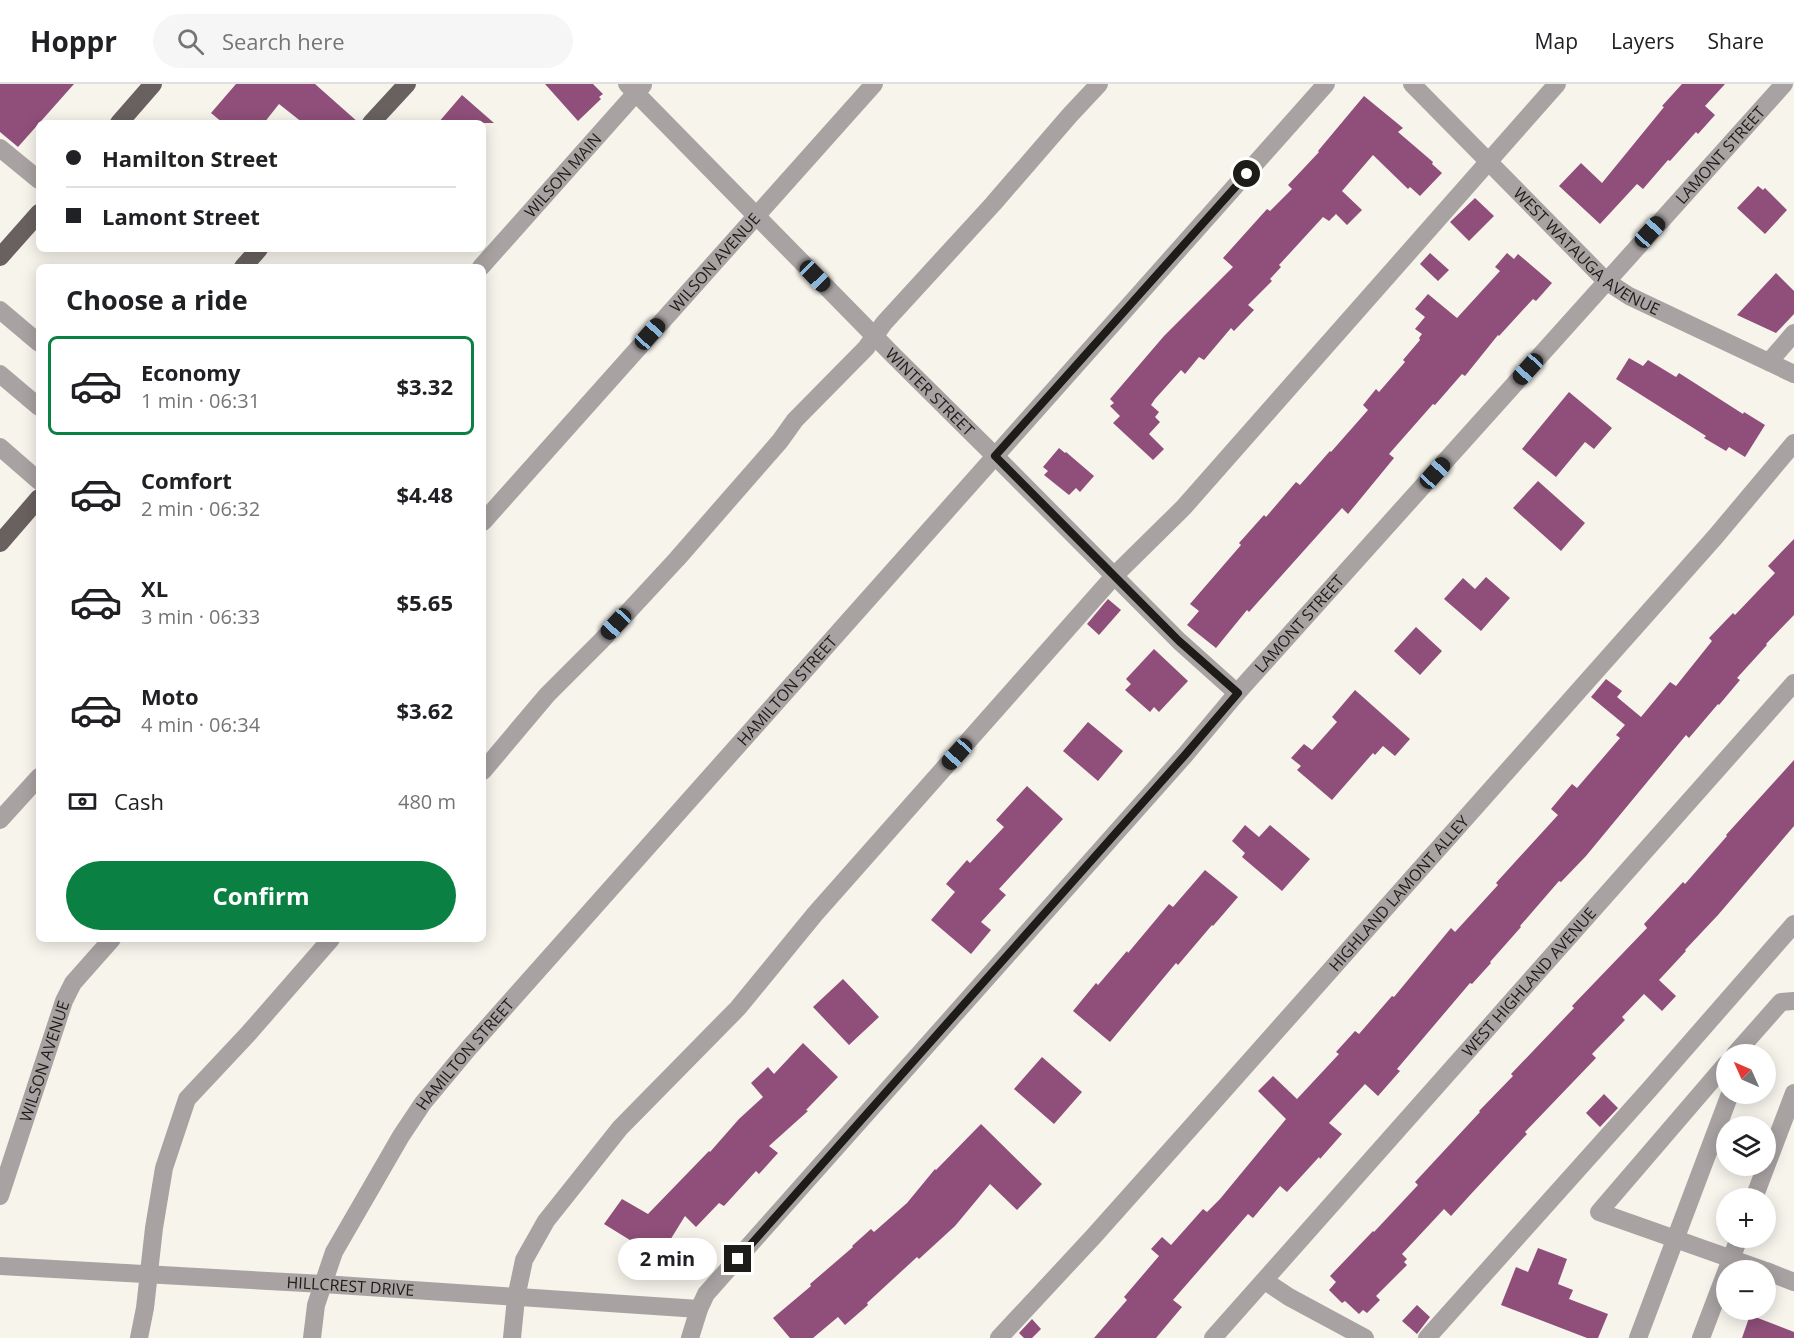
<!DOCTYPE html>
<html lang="en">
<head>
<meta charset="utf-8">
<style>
  body { margin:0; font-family:"Open Sans",sans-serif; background:#f6f6f6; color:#202124; height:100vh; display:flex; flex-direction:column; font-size:22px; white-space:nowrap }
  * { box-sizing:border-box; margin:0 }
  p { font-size:20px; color:#757577 }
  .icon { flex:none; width:33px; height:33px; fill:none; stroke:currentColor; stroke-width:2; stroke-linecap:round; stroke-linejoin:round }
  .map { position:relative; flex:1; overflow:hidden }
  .sheet { position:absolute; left:36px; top:180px; width:450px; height:678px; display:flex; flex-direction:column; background:#fff; border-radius:9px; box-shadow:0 3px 15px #0003 }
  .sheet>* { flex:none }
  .top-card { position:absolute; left:36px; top:36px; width:450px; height:132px; border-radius:9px; box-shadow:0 3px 15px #0003; display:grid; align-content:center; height:132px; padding:0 30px; background:#fff }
  .needle { width:39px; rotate:315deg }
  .fabs { position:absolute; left:1716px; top:960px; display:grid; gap:12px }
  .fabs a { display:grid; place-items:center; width:60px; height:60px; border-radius:50%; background:#fff; box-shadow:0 3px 15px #0003; font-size:30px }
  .end { position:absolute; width:27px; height:27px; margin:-14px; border:8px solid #1d1c19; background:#fff; box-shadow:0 0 0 3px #fff }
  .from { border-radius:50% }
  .bubble { position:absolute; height:42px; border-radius:21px; background:#fff; box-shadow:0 3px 15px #0003; font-size:20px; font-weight:700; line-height:42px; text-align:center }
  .car { position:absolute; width:18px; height:36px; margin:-18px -9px; border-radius:8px; box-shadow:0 0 4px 2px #0007; background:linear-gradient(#222 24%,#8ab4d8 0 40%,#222 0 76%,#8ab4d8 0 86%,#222 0) }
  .top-card b { display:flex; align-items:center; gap:21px; height:57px; font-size:22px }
  .top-card b+b { border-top:2px solid #e0e0e0 }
  .top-card i { width:15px; height:15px; background:#202124 }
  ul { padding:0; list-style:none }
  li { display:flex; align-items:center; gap:18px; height:99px; margin:0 12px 9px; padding:0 18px; border:3px solid transparent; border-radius:9px }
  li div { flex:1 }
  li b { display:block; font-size:22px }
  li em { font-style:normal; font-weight:700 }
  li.on { border-color:#0b8043 }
  li>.icon { width:54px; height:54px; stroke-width:1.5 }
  h2 { padding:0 30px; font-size:27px; line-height:72px }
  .pay { display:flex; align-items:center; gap:15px; height:66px; padding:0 30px; font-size:22px }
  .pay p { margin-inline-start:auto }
  .button { display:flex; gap:12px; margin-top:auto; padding:12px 30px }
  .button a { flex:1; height:69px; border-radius:36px; background:#0b8043; color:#fff; font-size:24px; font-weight:700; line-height:69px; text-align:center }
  header { display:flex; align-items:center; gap:36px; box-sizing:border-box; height:84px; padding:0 30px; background:#fff; border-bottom:2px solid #e0e0e0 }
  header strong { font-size:28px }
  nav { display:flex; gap:33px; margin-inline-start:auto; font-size:21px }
  .search { width:420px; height:54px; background:#f6f6f6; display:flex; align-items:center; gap:15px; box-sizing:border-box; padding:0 21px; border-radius:33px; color:#757577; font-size:22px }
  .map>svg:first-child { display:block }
  .building { fill:#8f4f7a }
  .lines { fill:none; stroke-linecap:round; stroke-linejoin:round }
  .minor { stroke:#a8a3a2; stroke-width:18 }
  .major { stroke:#696160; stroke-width:18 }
  .route { stroke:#1d1c19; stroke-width:8 }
  .labels { text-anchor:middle; stroke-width:6; stroke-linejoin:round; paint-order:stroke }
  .street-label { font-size:16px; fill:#1d1c19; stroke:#fff }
</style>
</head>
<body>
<header>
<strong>Hoppr</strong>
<div class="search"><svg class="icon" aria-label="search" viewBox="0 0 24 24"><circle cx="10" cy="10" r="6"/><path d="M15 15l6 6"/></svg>Search here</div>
<nav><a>Map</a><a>Layers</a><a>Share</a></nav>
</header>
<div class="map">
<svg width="1794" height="1254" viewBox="0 0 1794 1254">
  <rect width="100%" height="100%" fill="#f6f4eb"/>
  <path class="building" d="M0,0H74L18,63L0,48Z
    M236,0H315L359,39H303L279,20L264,39H223L211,29Z
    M545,0H593L603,10L599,13L601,15L578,37Z
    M1682,0H1725L1705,22L1715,31L1698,50L1696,48L1670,77L1668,76L1643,105L1637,100L1600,140L1559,102L1581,79L1602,99L1664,23L1662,22Z
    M462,11L494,39H438Z
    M1364,12L1403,44L1398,48L1433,78L1432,80L1442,89L1420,112L1410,103L1408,105L1373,71L1342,107L1362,126L1347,141L1336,130L1329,137L1323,133L1279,181L1281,183L1270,195L1272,197L1248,221L1254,226L1234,247L1231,244L1204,276L1199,273L1185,290L1181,286L1155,315L1151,321L1159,328L1155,333L1160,338L1149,350L1164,365L1153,376L1113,339L1120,332L1110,322L1114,319L1110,315L1164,252L1233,183L1223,174L1267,125L1270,127L1292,105L1288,101L1319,68L1318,67Z
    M1758,102L1763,106L1765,104L1787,126L1765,150L1737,124Z
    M1475,114L1494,132L1469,157L1450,138Z
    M1430,169L1449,186L1438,197L1420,180Z
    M1507,169L1514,175L1518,170L1552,199L1536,217L1533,215L1499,252L1498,251L1465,292L1462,290L1435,321L1433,320L1389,370L1394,374L1348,430L1342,424L1249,528L1247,526L1216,564L1187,541L1199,527L1190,520L1241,461L1239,459L1264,431L1266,433L1296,398L1300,401L1330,367L1331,368L1368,326L1363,321L1376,305L1379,308L1405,278L1403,276L1420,256L1419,254L1422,250L1415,245L1425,233L1415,225L1428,210L1457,234L1500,187L1495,183Z
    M1776,189L1794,207V230L1776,249L1737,231Z
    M1629,274L1643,282L1648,276L1676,293L1679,289L1743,330L1744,328L1765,341L1745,373L1729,363L1726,367L1704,354L1706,352L1616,295Z
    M1569,308L1612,344L1594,365L1585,358L1556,393L1522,365Z
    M1059,364L1065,369L1066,368L1094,392L1080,408L1076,404L1069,411L1044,391L1048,387L1043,383Z
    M1538,397L1585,439L1561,467L1513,424Z
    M1794,455V531L1766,560L1767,561L1737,594L1740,596L1719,621L1718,620L1689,654L1686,651L1586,772L1561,798L1559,797L1520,842L1521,843L1490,878L1491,879L1472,900L1470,899L1397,985L1400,987L1378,1012L1365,1000L1329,1039L1342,1050L1320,1075L1319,1073L1287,1108L1280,1102L1253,1134L1248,1130L1173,1216L1182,1223L1156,1254H1094L1127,1216L1124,1213L1159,1172L1151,1165L1162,1153L1171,1161L1203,1125L1207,1128L1220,1115L1286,1035L1258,1007L1273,992L1297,1015L1339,970L1336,968L1355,947L1359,950L1392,912L1394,913L1451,844L1455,848L1498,801L1496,799L1515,778L1558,731L1551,725L1572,700L1577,704L1620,654L1616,651L1625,641L1591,613L1606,595L1622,607L1617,613L1641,633L1670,598L1676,602L1712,557L1709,554L1733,529L1735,531L1775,489L1768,482Z
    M1486,493L1510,514L1481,547L1444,515L1463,494L1475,505Z
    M1108,515L1121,526L1099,551L1087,540Z
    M1416,543L1442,567L1420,591L1394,567Z
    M1154,565L1188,597L1159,628L1154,623L1150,628L1125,606L1131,600L1126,595Z
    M1355,606L1410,655L1395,672L1383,662L1375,671L1373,669L1332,716L1297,686L1301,682L1291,674L1304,660L1312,666L1337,638L1332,633Z
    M1088,638L1123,667L1098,697L1063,667Z
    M1794,676V742L1718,831L1685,866L1686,867L1659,896L1676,912L1662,927L1644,910L1622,933L1625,936L1592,970L1596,974L1525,1048L1527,1050L1471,1110L1451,1132L1444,1125L1402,1170L1407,1175L1404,1178L1407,1181L1376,1212L1380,1216L1367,1229L1363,1226L1359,1230L1345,1217L1342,1219L1329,1206L1336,1198L1330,1192L1373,1147L1374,1148L1418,1101L1415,1098L1480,1028L1479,1027L1513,992L1511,990L1574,924L1572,922L1647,844L1644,840L1683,798L1685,800L1727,752L1726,751Z
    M1027,702L1063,735L999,805L1006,811L981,838L991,846L971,870L931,836L955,808L946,800L967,776L970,779L1004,743L996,736Z
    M1245,741L1259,753L1270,741L1310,775L1282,807L1242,773L1245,769L1232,757Z
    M1205,786L1238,813L1213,842L1212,841L1178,881L1176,879L1110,958L1073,927L1096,899L1098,901L1127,867L1128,869L1169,820L1173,823Z
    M843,895L879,933L849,961L813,923Z
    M803,959L838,993L806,1026L808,1027L769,1062L778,1069L759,1090L756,1087L724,1122L719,1119L696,1143L685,1132L659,1174L604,1140L622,1115L648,1130L709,1067L710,1068L739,1035L763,1013L751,999L768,983L774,990Z
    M1042,973L1082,1008L1054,1040L1014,1005Z
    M1604,1010L1618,1024L1600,1043L1586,1029Z
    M981,1040L1042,1100L1017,1126L990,1100L955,1142L919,1175L917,1173L867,1219L868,1221L845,1241L838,1233L813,1254H790L773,1234L811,1202L810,1200L853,1163L852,1162L871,1145L874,1148L907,1119L935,1085L936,1086Z
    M1538,1164L1567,1175L1558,1200L1573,1206L1569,1215L1608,1230L1598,1254H1587L1501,1221L1516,1183L1528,1188Z
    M1417,1221L1430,1233L1417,1250L1402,1237Z
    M1750,1231L1794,1248V1254H1742Z
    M1032,1235L1041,1245L1032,1254H1024L1019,1249Z"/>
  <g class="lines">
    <g class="minor">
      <path id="s1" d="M627,0L894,272L995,372L1179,557L1237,609"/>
      <path id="s2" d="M1412,0L1606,197L1629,212L1794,290"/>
      <path d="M0,64L39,96"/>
      <path id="s3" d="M481,183L643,1"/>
      <path d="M0,226L39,259"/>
      <path d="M1769,278L1794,249"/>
      <path d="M0,290L39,323"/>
      <path d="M0,363L39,397"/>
      <path id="s4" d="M483,438L874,0"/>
      <path d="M483,687L547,611L601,557L677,475L780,357L795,336L866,264L884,239L993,120L1070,31L1099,0"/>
      <path d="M0,736L39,693"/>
      <path d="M1735,970L1781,918L1794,917"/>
      <path d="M1726,980L1599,1128L1763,1186"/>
      <path id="s5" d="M0,1112L64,917L73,899L112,855"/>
      <path d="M1754,1114L1794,1009"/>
      <path id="s6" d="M0,1182L323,1200L699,1225"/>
      <path d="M1766,1187L1794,1198"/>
      <path d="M1265,1197L1289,1213L1365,1254"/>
      <path d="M139,1254L145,1224L154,1144L164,1084L187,1015L248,950L331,855"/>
      <path id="s7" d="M312,1254L316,1221L334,1168L401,1052L423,1019L468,965L1326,0"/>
      <path d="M512,1254L516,1214L524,1176L546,1137L620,1044L738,924L815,830L1115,491L1184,423L1557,0"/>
      <path id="s8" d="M690,1254L699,1225L706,1210L1185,671L1237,609L1784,0"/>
      <path id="s9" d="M999,1254L1093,1153L1193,1041L1716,452L1794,359"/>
      <path id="s10" d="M1213,1254L1794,599"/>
      <path d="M1427,1254L1648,1007L1794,840"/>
      <path d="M1638,1254L1730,1010"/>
      <path d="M1701,1254L1739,1154"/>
    </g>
    <path class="major" d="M119,39L153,0
      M371,39L407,0
      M0,173L39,129
      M243,183L259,165
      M0,459L39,414"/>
  </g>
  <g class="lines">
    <path class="route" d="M738,1175L1185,671L1238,609L1179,557L995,372L1247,90"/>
  </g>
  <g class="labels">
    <g class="street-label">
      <text dy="6" stroke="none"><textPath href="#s8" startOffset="1572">LAMONT STREET</textPath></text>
      <text dy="6" stroke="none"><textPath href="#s3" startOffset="123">WILSON MAIN</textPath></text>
      <text dy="6" stroke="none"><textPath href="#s2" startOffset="243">WEST WATAUGA AVENUE</textPath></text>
      <text dy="6" stroke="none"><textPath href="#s4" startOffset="348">WILSON AVENUE</textPath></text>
      <text dy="6" stroke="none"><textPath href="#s1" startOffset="432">WINTER STREET</textPath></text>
      <text dy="6" stroke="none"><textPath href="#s8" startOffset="942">LAMONT STREET</textPath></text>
      <text dy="6" stroke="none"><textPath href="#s7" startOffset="813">HAMILTON STREET</textPath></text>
      <text dy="6" stroke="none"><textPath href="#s9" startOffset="598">HIGHLAND LAMONT ALLEY</textPath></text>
      <text dy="6" stroke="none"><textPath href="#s10" startOffset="476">WEST HIGHLAND AVENUE</textPath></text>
      <text dy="6" stroke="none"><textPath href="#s7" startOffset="327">HAMILTON STREET</textPath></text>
      <text dy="6" stroke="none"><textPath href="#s5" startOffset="142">WILSON AVENUE</textPath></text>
      <text dy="6" stroke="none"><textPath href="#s6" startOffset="351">HILLCREST DRIVE</textPath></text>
    </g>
  </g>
</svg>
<div class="fabs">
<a><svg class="needle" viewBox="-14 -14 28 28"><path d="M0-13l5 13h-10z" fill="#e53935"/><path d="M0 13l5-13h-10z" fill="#757577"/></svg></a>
<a><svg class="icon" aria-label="layers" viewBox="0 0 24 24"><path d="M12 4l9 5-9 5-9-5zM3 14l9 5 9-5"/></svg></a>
<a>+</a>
<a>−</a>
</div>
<i class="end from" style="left:1247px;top:90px"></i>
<i class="end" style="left:738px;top:1175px"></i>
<div class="bubble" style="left:618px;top:1154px;width:99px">2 min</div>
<i class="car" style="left:1650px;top:148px;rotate:42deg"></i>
<i class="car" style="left:815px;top:192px;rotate:136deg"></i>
<i class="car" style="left:650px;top:250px;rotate:42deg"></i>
<i class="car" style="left:1528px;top:285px;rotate:222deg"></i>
<i class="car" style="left:1435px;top:389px;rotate:42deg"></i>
<i class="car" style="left:616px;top:540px;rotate:223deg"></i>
<i class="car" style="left:957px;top:670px;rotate:222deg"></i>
<div class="top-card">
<b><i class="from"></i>Hamilton Street</b>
<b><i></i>Lamont Street</b>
</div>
<section class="sheet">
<h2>Choose a ride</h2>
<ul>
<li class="on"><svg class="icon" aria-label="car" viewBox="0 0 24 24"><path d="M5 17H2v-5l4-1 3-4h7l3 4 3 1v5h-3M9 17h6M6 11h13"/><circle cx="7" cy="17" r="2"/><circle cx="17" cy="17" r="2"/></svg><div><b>Economy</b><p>1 min · 06:31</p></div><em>$3.32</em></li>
<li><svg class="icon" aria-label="car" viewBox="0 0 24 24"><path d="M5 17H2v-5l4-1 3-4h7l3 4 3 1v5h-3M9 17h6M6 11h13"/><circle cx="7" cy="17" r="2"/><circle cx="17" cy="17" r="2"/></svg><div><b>Comfort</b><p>2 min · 06:32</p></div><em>$4.48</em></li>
<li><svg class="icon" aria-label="car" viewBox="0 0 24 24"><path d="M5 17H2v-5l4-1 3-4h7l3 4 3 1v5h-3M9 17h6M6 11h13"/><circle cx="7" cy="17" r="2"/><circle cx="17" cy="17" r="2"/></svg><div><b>XL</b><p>3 min · 06:33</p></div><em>$5.65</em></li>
<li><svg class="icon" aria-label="car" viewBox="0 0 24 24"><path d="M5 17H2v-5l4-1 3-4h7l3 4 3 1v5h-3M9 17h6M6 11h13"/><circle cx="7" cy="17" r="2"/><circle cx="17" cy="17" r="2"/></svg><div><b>Moto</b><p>4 min · 06:34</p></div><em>$3.62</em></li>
</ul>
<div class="pay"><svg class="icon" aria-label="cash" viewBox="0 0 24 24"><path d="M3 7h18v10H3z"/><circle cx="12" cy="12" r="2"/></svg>Cash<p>480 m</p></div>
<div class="button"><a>Confirm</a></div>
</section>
</div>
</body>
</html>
